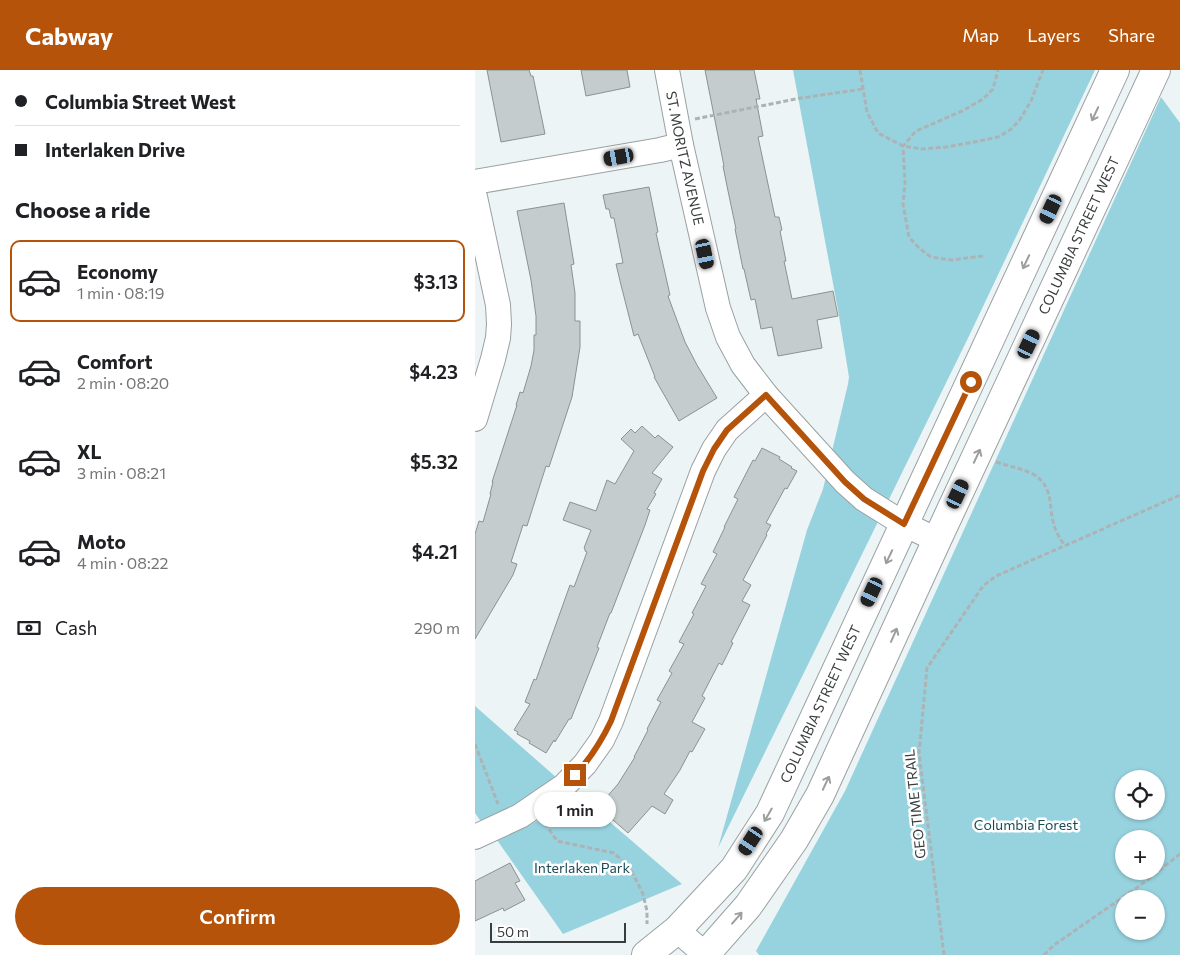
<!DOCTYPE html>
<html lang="en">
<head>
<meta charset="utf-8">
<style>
  body { margin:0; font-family:Commissioner,sans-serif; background:#f6f6f6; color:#202124; height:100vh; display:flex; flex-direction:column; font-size:19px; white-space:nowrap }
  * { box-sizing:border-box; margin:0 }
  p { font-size:16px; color:#757577 }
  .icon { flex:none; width:28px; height:28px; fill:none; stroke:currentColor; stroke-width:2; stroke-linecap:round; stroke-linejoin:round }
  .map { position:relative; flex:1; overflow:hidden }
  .sheet { display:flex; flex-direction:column; background:#fff; width:475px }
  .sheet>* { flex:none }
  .banner { display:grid; align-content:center; height:110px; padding:0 15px; background:#fff }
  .buttons { position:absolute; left:640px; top:700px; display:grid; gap:10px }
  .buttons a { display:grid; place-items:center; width:50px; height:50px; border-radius:50%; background:#fff; box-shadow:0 1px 4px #0004; font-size:25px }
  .scale { position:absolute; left:15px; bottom:12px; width:136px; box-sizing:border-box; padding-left:5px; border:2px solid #3a3d3e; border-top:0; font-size:14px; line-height:18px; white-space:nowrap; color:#3a3d3e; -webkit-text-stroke:4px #fff; paint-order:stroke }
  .end { position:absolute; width:22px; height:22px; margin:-11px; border:6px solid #b45309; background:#fff; box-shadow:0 0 0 2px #fff }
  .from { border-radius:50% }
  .bubble { position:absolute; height:35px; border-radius:18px; background:#fff; box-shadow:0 1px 4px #0004; font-size:16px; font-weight:600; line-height:35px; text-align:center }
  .car { position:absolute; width:15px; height:30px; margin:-15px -8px; border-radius:6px; box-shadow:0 0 4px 1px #0007; background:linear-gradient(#222 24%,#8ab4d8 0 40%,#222 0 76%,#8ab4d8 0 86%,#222 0) }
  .banner b { display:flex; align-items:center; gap:18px; height:48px; font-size:19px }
  .banner b+b { border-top:1px solid #e0e0e0 }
  .banner i { width:12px; height:12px; background:#202124 }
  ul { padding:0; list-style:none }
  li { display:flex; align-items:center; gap:15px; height:82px; margin:0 10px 8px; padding:0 5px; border:2px solid transparent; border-radius:10px }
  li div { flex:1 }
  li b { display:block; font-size:19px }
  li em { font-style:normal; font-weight:600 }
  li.active { border-color:#b45309 }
  li>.icon { width:45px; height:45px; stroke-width:1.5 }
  h2 { padding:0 15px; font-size:22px; line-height:60px }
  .pay { display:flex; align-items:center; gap:12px; height:55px; padding:0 15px; font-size:19px }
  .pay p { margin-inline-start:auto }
  .action { display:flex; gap:10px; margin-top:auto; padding:10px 15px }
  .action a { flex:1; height:58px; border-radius:30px; background:#b45309; color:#fff; font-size:20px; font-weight:600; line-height:58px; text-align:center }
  header { display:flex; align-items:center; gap:30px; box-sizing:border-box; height:70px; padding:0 25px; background:#b45309; color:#fff }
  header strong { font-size:24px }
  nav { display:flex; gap:28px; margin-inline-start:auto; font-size:18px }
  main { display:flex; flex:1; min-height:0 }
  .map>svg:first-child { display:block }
  .green { fill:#97d3df; fill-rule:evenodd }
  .building { fill:#c4ccce; stroke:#8a9293 }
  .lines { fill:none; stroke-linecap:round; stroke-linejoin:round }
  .minor-casing { stroke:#9aa1a3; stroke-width:26 }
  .major-casing { stroke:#9aa1a3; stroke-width:30 }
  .path { stroke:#adb3b5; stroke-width:3; stroke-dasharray:5 2.5; stroke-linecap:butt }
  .minor { stroke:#fff; stroke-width:24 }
  .major { stroke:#fff; stroke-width:28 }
  .oneway { stroke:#9c9e9e }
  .route { stroke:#b45309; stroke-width:6 }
  .labels { text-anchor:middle; stroke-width:5; stroke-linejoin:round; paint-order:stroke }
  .street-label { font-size:14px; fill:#3a3d3e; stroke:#fff }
  .park-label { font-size:14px; fill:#1a4b54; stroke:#fff }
</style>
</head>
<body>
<header>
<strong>Cabway</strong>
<nav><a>Map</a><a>Layers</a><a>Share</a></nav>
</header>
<main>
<section class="sheet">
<div class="banner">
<b><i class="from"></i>Columbia Street West</b>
<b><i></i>Interlaken Drive</b>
</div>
<h2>Choose a ride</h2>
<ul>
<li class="active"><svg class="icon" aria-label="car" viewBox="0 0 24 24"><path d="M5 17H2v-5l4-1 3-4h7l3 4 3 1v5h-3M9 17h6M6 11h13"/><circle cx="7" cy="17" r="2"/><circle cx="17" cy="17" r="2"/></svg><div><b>Economy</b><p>1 min · 08:19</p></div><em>$3.13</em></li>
<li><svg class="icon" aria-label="car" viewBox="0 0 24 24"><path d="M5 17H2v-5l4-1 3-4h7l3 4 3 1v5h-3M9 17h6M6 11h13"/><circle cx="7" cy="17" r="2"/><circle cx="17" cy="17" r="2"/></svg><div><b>Comfort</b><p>2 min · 08:20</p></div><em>$4.23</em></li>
<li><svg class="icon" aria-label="car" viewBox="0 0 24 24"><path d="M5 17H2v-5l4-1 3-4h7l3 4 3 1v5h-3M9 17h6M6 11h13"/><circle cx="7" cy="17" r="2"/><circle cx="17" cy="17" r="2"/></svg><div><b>XL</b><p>3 min · 08:21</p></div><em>$5.32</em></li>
<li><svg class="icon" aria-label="car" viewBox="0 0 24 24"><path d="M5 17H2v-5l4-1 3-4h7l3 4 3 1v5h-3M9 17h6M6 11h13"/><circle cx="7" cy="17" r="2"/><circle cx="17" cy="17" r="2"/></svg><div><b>Moto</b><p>4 min · 08:22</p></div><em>$4.21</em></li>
</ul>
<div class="pay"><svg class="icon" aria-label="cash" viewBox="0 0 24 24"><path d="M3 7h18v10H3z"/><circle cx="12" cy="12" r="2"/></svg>Cash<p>290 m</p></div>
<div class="action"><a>Confirm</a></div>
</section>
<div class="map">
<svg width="705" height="885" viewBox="0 0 705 885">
  <rect width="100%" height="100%" fill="#ecf4f6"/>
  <path class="green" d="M318,0H620L495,264L243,778L332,460L348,419L373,314L374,307L363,240Z
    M686,27L705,53V885H284L281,881L370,721ZM649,709H681V741H649ZM649,769H681V801H649ZM649,829H681V861H649Z
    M0,636L82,708L48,732L7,753L0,743Z
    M100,722L207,814L88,864L22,770L72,746Z"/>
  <path class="building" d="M12,0H54L56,6H58L70,64L26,72Z
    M106,0H152L155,17L111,26Z
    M230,0H279L285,29H281L288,66L283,67L300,147H304L307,160L305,161L311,191H309L317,229L358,221L363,246L342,250L347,278L303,286L297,257L286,259L280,229L276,230L269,199H268L260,159H261L252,116L248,96H249Z
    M174,117L183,162L181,163L195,225L193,226L210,272L222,295L242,328L204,351L179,307H180L163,264L159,266L146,215L141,194L148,193L139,148H136L134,139H131L128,125Z
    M89,133L99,194L96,195L100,223V251H105V277L97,327L74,397L71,396L52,456L48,455L36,492L42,494L38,505L0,569V464L4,451L8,452L16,424H15L18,412H17L42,335H41L45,322L48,323L56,296L59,280V265H61V246L56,210L42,141Z
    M167,356L180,368L183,365L198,377L177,403L187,409L179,423L181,424L172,439L175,440L170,455L136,543H135L122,577L124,578L96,649H94L80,672L79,670L71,683L54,673L55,671L42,664L43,662L39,660L55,634L50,632L59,609L61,610L95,515L99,517L112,482L110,481V479L109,478L116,460L88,450L95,432L121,441L132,410L140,414L159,381L146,369L156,359L160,363Z
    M287,378L305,387L304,389L317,397L316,398L322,401L312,419L310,418L291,453L296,455L291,464L292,465L268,510L276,515L267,531L275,535L256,572L258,573L247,595L244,593L227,626L230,628L217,652L230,659L217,682L215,681L205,700L189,724L198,730L190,744L177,736L153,763L123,737L143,714L160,687H159L173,660L172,659L186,632L182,630L197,603L194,601L209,574L204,572L219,544L217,543L231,516L226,514L242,484L238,482L250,457H249L263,429L259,427L278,390L280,391Z
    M35,793L45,811L40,813L50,830L29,841L28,838L0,851V811Z"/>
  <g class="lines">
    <defs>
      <g id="minor">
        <path id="s1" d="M192,0L206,75L243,238L253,267L268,295L291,325L370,412L389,429L429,454L462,470"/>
        <path d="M0,112L185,80L206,75"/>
        <path d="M0,127L23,235L24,254L23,268L18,289L0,349"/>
        <path d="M0,767L45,746L89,716L110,694L127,670L136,651L228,401L239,379L252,360L291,325"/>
        <path d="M202,860L231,885"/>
      </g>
      <g id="major">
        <path id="s2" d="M171,885L202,860L259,799L295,743L640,0"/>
        <path id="s3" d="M230,885L273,836L319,770L345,725L462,470L681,0"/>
      </g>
    </defs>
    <use href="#minor" class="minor-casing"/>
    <use href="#major" class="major-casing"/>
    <path class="path" d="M385,0L392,42L403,63L428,76L447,79L471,77L499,72L523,67L535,60L544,51L556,31L568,0
      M220,49L326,28L388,19
      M508,186L476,190L456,187L444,178L434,167L428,134L430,113L428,76L441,61L489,40L508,29L518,19L523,0
      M521,392C533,396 545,398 556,403C581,416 572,437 580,458C582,464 586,470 590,476
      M0,674L23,734
      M70,753L82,771L139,783L155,798L168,824L172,841V854
      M469,885L444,683L452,598L508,516L521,506L705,425
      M569,885L579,875L667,814L705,784"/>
    <use href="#minor" class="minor"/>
    <use href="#major" class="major"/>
  </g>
  <defs><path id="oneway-shaft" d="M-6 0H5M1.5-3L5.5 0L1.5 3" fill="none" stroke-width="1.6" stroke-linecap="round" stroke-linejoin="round" transform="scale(1.25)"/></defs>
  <g class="oneway">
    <use href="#oneway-shaft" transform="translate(620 44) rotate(115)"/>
    <use href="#oneway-shaft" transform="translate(551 192) rotate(115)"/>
    <use href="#oneway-shaft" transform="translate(502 386) rotate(-65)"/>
    <use href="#oneway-shaft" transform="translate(414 487) rotate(115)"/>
    <use href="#oneway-shaft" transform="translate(419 565) rotate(-66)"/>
    <use href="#oneway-shaft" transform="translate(351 713) rotate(-65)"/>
    <use href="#oneway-shaft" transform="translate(293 745) rotate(120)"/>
    <use href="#oneway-shaft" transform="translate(262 848) rotate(-49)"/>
  </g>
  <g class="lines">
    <path class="route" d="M100,705C116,688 126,672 136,651L228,401L239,379L252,360L291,325L370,412L389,429L429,454L496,312"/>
  </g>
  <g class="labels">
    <g class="street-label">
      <text dy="5" stroke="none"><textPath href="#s1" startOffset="90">ST. MORITZ AVENUE</textPath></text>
      <text dy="5" stroke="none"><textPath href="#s3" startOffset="814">COLUMBIA STREET WEST</textPath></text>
      <text dy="5" stroke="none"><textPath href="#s2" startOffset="310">COLUMBIA STREET WEST</textPath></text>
      <text transform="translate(440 734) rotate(-96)" y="5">GEO TIME TRAIL</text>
    </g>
    <g class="park-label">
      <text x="551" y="760">Columbia Forest</text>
      <text x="107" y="803">Interlaken Park</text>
    </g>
  </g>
</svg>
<div class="buttons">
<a><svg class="icon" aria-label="locate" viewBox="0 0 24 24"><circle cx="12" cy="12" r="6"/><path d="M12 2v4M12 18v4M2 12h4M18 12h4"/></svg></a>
<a>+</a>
<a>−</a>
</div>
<div class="scale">50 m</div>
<i class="end from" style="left:496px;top:312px"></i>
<i class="end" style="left:100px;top:705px"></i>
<div class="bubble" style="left:59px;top:722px;width:82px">1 min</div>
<i class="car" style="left:144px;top:87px;rotate:260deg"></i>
<i class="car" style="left:576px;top:139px;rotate:205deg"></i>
<i class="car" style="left:230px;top:184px;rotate:168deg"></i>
<i class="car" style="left:554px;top:274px;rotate:25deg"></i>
<i class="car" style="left:483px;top:424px;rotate:25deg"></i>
<i class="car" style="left:397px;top:522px;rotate:205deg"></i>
<i class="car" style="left:276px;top:771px;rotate:213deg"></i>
</div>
</main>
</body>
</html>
